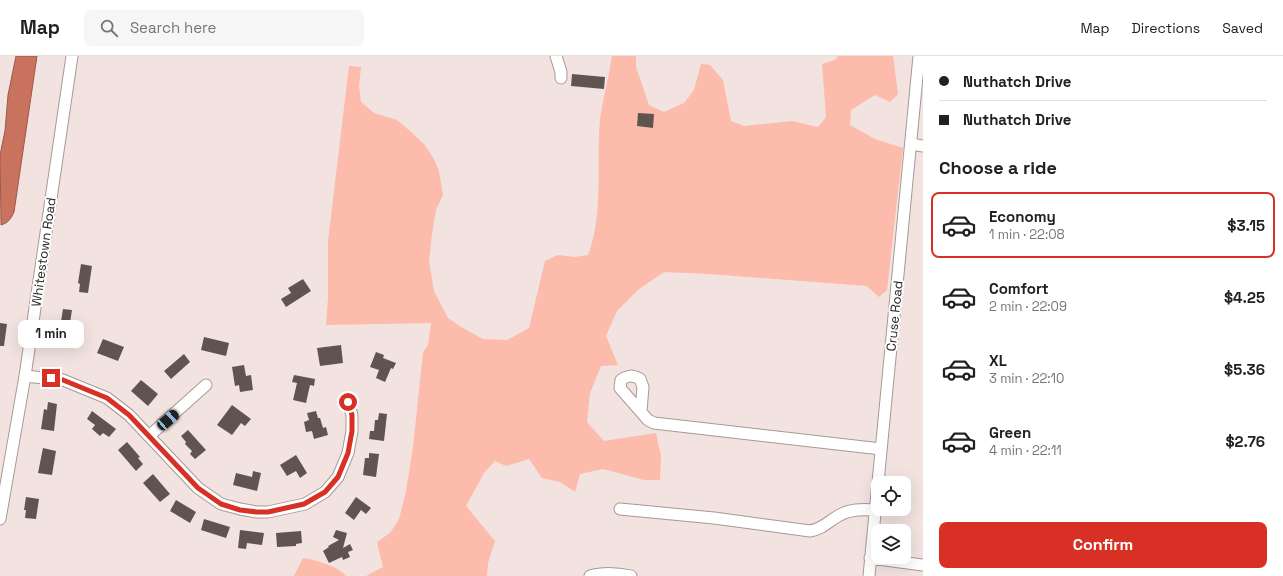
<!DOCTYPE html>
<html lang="en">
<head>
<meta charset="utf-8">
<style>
  body { margin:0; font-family:"Space Grotesk",sans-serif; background:#f6f6f6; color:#202124; height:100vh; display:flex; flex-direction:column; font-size:15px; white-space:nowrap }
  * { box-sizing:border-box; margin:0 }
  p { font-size:13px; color:#757577 }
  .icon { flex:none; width:22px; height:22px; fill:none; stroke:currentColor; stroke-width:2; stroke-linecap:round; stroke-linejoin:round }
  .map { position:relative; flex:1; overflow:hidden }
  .panel { display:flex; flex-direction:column; background:#fff; width:360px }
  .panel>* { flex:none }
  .banner { display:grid; align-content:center; height:88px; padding:0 16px; background:#fff }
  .buttons { position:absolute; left:871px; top:420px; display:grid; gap:8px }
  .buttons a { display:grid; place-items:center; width:40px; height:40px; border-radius:8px; background:#fff; box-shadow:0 4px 16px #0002; font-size:20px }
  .end { position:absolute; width:18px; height:18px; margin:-9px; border:5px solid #d93025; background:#fff; box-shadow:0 0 0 2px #fff }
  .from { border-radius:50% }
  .bubble { position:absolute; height:28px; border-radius:8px; background:#fff; box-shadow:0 4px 16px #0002; font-size:13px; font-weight:800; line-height:28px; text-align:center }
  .car { position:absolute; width:12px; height:24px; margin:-12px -6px; border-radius:5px; box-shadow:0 0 3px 1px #0007; background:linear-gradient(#222 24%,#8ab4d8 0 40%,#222 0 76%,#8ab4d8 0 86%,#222 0) }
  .banner b { display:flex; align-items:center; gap:14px; height:38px; font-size:15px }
  .banner b+b { border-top:1px solid #e0e0e0 }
  .banner i { width:10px; height:10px; background:#202124 }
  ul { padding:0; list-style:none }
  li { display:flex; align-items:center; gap:12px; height:66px; margin:0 8px 6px; padding:0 8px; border:2px solid transparent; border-radius:8px }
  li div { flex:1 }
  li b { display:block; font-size:15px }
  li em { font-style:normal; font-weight:800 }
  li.active { border-color:#d93025 }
  li>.icon { width:36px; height:36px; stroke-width:1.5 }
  h2 { padding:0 16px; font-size:18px; line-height:48px }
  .button { display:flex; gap:8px; margin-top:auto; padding:8px 16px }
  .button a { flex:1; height:46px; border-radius:8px; background:#d93025; color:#fff; font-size:16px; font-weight:800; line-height:46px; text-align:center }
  header { display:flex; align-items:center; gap:24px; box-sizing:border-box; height:56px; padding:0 20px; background:#fff; border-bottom:1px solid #e0e0e0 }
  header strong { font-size:19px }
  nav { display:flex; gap:22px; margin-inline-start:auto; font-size:14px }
  .search { width:280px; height:36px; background:#f6f6f6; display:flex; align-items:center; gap:10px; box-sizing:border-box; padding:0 14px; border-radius:8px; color:#757577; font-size:15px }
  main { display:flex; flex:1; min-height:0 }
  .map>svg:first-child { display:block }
  .green { fill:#fcbbab }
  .water { fill:#c9725d; stroke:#995a4b }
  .building { fill:#605451 }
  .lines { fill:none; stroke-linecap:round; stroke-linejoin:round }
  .minor-casing { stroke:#a79996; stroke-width:13 }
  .minor { stroke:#fff; stroke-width:11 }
  .route { stroke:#d93025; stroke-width:5 }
  .labels { text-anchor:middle; stroke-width:4; stroke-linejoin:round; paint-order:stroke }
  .street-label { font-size:13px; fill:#282322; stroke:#fff }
</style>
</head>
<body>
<header>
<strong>Map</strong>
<div class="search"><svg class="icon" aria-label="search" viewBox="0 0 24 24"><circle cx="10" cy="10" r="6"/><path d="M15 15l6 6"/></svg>Search here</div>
<nav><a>Map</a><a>Directions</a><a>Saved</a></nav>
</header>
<main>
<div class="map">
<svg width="923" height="520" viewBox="0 0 923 520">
  <rect width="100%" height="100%" fill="#f2e3e0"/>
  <path class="green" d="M612,0H636V11L649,49L664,56L684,47L694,34L701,8L710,9L723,24L731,65L744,70L792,65L818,71L826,61L822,8L835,4L838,0H893L898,38L890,46L875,39L851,54L850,69L875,83L903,92L887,234L879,241L867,230L709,218L664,216L639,233L617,255L606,280L618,309L601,310L590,337L587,366L604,385L656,377L661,400L660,424H644L603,413L580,418L575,436L560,426L542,422L529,403L506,410L495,405L484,417L466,450L495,485L488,507L487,520H366L383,511L377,486L390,477L399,463L406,435L413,391L423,296L428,289L431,267L326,269L328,242V185L349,10L361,11L359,30L361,46L374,57L397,64L410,75L424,88L434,103L439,115L443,139L436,154L432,178L429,205L434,235L448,262L461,271L483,283L507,284L529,272L545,205L558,199L575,201L588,199C604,158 596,107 600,63C603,42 609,21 612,0Z
    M303,502C316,504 338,510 346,520H294Z"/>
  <path class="water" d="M16,0H37L14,156C11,163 8,167 1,169L0,99L5,75L8,39Z"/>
  <path class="building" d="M572,18L605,21L604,33L571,30Z
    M638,57L654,58L653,72L637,70Z
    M81,208L92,210L88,237L79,236L80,228L78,227Z
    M303,223L311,235L286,251L281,243L291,237L288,232Z
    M63,253L72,254L66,292L54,290L56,278H59Z
    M0,267L7,268L4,290H0Z
    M204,281L229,287L226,300L201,294Z
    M103,283L124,291L118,305L97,297Z
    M341,289L343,307L320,310L317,292Z
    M376,296L384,299L383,302L396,307L393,313L391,312L385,326L376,322L379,314L370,311Z
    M184,298L190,306L171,323L164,315Z
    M244,309L246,320L251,319L253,334L240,336L239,329L235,330L232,311Z
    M294,319L315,323L314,330L310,329L306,347L293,344L297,327L292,326Z
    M141,324L158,338L148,350L131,335Z
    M48,346L57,348L54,375L41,373L44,353L47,354Z
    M232,349L251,363L245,370L241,367L232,379L217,369Z
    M92,355L116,373L109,381L103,377L100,380L92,373L95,369L87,363Z
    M316,355L318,362H320L323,372L326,371L328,379L314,383L312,375L306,376L304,366L309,364L307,357Z
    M379,357L387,358L384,385L369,383L370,375H374L375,364H378Z
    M188,374L206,394L195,403L190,398L192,395L185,388L186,386L181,380Z
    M127,386L140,401L138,402L143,408L136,415L118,394Z
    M43,392L56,395L52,419L38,417Z
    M369,397L379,398L376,421L363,419L365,402H369Z
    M296,399L307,417L300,422L296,415L287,420L280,409Z
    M253,415L261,417L257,435L233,429L236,417L252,421Z
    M153,418L170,438L160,446L143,427Z
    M26,441L39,443L36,463L25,462L26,454H24Z
    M356,441L371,452L366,458L361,454L354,464L345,457Z
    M176,444L196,456L190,467L170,455Z
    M204,463L230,471L226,482L201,474Z
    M240,474L264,477L262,489L247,487L246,493L238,492Z
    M336,474L347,477L343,492L350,488L353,494L348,496L350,501L343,504L342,501L329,507L323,495L329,491L328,490L339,484L333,481Z
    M301,475L302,487L296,488V490L277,491L276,477Z"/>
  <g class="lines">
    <defs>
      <path id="minor" d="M556,0L561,16V22
        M911,88L923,90
        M25,320L63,324L107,342L129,359L198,432L221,448L240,453L257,456H268L305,448L325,436L338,421L348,397L352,375V359L348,346
        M641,355L643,331L640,323C632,319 628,319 621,324L620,332L648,364L654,367L881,393
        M149,380L206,329
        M620,453L714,462L810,475C822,473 828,466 838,460C849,453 862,453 875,454
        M0,463L25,320L72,0
        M870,502L923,509
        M590,520C603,516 617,517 631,520
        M869,520L919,0"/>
    </defs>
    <use href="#minor" class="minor-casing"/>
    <use href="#minor" class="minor"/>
  </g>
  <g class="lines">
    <path class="route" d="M51,322L63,324L107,342L129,359L198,432L221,448L240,454L257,456H268L304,448L325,436L338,421L348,397L352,375V359L348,346"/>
  </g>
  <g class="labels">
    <g class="street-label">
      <text transform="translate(43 196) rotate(-82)" y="5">Whitestown Road</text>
      <text transform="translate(894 260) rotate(-84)" y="5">Cruse Road</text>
    </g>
  </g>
</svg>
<div class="buttons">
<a><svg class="icon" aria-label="locate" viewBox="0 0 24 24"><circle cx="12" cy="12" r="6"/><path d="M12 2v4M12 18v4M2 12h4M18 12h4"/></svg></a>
<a><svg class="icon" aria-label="layers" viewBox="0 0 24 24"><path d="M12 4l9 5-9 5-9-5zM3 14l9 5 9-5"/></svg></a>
</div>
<i class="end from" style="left:348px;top:346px"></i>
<i class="end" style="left:51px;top:322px"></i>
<div class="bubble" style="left:18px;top:264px;width:66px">1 min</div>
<i class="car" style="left:168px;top:364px;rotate:49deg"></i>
</div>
<section class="panel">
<div class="banner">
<b><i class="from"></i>Nuthatch Drive</b>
<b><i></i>Nuthatch Drive</b>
</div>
<h2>Choose a ride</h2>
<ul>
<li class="active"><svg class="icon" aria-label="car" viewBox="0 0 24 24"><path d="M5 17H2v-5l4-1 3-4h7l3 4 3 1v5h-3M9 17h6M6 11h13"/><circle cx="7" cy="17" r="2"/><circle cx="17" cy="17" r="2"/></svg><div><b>Economy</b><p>1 min · 22:08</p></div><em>$3.15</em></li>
<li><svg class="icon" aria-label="car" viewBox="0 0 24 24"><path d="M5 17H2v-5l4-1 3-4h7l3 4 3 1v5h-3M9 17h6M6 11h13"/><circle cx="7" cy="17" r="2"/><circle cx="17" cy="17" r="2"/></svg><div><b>Comfort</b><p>2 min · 22:09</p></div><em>$4.25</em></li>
<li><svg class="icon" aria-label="car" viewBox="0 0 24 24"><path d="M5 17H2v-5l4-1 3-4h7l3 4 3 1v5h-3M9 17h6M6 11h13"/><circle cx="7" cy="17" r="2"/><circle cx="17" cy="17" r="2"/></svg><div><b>XL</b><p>3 min · 22:10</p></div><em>$5.36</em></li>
<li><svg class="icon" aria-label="car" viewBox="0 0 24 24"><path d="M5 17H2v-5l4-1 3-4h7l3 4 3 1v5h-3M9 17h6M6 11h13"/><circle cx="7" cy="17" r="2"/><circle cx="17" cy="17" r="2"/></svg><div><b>Green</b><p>4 min · 22:11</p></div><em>$2.76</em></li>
</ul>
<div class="button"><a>Confirm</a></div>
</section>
</main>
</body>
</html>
